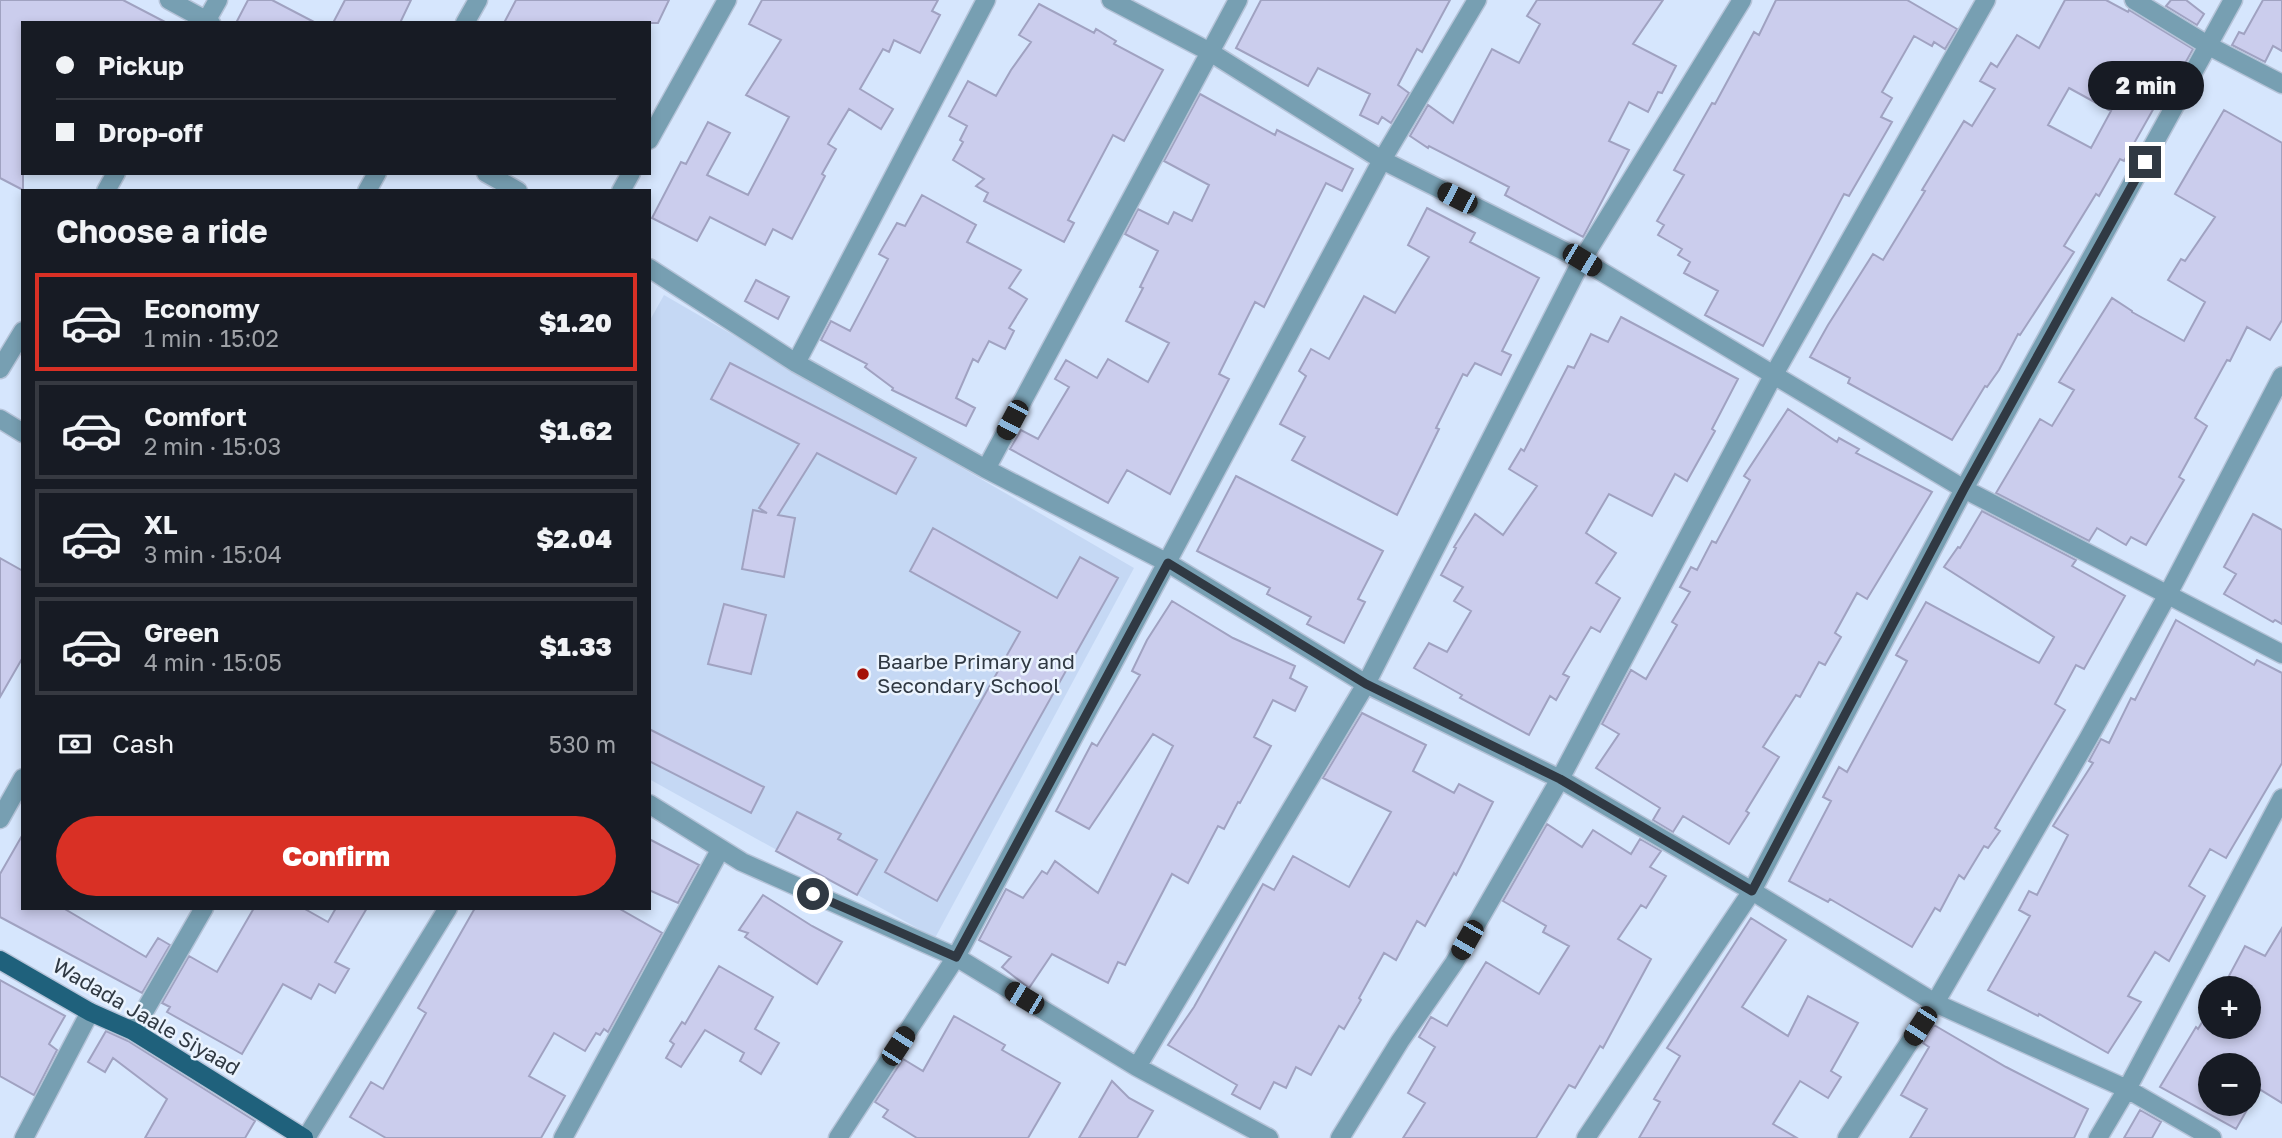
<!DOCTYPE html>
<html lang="en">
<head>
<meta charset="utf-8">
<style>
  body { margin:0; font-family:"Golos Text",sans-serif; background:#242831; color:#f1f3f6; height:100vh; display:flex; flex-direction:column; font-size:26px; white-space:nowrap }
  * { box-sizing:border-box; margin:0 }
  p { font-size:23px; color:#9ea1a6 }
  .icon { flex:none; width:38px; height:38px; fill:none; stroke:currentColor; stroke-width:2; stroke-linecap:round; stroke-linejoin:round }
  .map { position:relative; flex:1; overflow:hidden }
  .details { position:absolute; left:21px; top:189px; width:630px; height:721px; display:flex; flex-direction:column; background:#171b24; border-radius:0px; box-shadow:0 4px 10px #0003 }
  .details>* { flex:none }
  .hud { position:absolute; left:21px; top:21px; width:630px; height:154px; border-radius:0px; box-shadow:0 4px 10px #0003; display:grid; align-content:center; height:154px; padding:0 35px; background:#171b24 }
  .tools { position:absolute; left:2198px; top:976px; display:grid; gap:14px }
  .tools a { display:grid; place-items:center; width:63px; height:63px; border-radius:50%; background:#171b24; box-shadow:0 4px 10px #0003; font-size:35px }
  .end { position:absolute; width:32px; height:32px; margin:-16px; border:9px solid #303943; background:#fff; box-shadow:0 0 0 4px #fff }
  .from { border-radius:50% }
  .bubble { position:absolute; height:49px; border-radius:24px; background:#171b24; box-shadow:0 4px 10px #0003; font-size:23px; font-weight:800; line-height:49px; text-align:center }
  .car { position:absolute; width:21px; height:42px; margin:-21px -10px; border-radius:9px; box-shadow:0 0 5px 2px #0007; background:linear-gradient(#222 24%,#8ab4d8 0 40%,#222 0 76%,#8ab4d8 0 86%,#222 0) }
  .hud b { display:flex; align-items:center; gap:24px; height:66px; font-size:26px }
  .hud b+b { border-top:2px solid #363941 }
  .hud i { width:18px; height:18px; background:#f1f3f6 }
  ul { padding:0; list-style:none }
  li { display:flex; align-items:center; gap:21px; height:98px; margin:0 14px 10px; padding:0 21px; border:4px solid #363941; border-radius:0px }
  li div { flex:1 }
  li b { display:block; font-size:26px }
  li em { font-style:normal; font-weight:800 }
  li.selected { border-color:#d93025 }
  li>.icon { width:63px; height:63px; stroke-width:1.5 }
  h2 { padding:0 35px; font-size:32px; line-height:84px }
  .pay { display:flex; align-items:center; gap:18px; height:77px; padding:0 35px; font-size:26px }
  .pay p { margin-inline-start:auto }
  .primary-button { display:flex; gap:14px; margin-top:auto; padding:14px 35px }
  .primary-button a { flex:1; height:80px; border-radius:42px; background:#d93025; color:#fff; font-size:28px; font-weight:800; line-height:80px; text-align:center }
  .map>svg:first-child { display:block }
  .built { fill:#c5d8f4 }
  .building { fill:#cbcded; stroke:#a0a2c1; stroke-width:2; fill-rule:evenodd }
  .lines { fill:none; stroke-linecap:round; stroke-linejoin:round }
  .minor-casing { stroke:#b5c3d8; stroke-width:21 }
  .major-casing { stroke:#b5c3d8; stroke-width:21 }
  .minor { stroke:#779fb2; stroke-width:18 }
  .major { stroke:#1f617c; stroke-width:18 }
  .route { stroke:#303943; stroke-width:9 }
  .poi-dot { fill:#a51006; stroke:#eaf3fe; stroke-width:2.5 }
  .labels { text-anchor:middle; stroke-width:5; stroke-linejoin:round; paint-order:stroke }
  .poi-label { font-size:21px; fill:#303943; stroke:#eaf3fe; text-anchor:start }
  .street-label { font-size:21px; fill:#303943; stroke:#eaf3fe }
</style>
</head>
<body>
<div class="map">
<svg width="2282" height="1138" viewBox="0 0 2282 1138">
  <rect width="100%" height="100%" fill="#d6e6fd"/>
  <path class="built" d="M664,295L1134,568L935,938L649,779V322Z"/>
  <path class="building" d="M0,0H123L167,23H23V190L0,178Z
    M248,0H272L316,23H236Z
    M345,0H411L400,23H333Z
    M516,0H669L658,23H504Z
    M762,0H938L932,11L940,15L920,53L894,40L889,52L883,49L860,89L893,109L881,129L849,109L828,144L836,149L822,174L825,176L792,239L773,229L765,245L710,217L697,241L652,218L681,162L686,164L708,122L730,133L707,175L748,195L789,117L746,95L781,40L749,24Z
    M1261,0H1450L1422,52L1417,49L1398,85L1409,93L1391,123L1382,117L1378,124L1360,115L1370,94L1318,68L1308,86L1236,48Z
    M1537,0H1663L1633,44L1676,66L1662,93L1658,92L1648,112L1629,102L1609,141L1629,150L1583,237L1505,195L1509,187L1429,146L1428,148L1410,136L1428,105L1453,123L1492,49L1519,63L1540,24L1527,16Z
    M1776,0H1907L1957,29L1945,49L1934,42L1932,46L1914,36L1882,92L1892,98L1881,117L1892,122L1849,196L1844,194L1763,346L1705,315L1718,291L1684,273L1690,262L1678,255L1682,249L1658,235L1664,225L1657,221L1684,175L1674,170L1712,103L1715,104L1754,32L1759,35Z
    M2065,0H2106L2128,12L2129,10L2193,49L2178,76L2175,74L2159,99L2124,161L2120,159L2099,196L2096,194L2064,246L2074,252L2020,335L2018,334L1999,370L1987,387L1985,386L1952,440L1848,383L1850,378L1810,357L1828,325L1873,254L1883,260L1925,191L1922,190L1964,121L1972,126L1995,89L1980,81L1991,63L1997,67L2017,35L2039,48ZM2069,88L2111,111L2091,148L2048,125Z
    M2171,0H2186L2204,14L2197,25L2166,6Z
    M2263,0H2282V51L2273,46L2265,62L2232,45L2239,32L2244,34Z
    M1039,4L1094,33L1096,29L1116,41L1114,44L1163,70L1124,141L1113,135L1068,220L1074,223L1064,242L984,201L988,193L976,186L984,179L953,160L963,142L960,140L967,126L949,116L968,81L996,96L1011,70L1031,42L1019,35Z
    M1200,94L1275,135L1277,130L1353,169L1342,191L1326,183L1264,307L1255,302L1219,374L1229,379L1170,494L1127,470L1108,503L1010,449L1021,430L1038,439L1069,387L1055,379L1066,360L1097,378L1108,359L1148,382L1169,343L1126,321L1143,288L1140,287L1158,251L1125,234L1138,209L1168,224L1174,212L1192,221L1209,185L1164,161Z
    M2224,110L2282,143V320L2270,340L2247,327L2230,361L2227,360L2195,418L2207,426L2179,477L2184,480L2146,545L2131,537L2126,545L2097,528L2089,541L1996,493L2040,419L2052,426L2074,390L2059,382L2112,298L2132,311V312L2184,341L2205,302L2168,280L2181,259L2185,261L2215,217L2175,194Z
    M922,195L976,225L967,242L1021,270L1009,288L1027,299L1009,328L1014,331L1005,349L989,341L978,362L973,359L956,398L975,408L966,426L892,390L893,388L865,367L867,364L821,340L831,321L850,331L888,259L879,254L897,223L905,226Z
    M1427,208L1475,233L1470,242L1539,278L1502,351L1511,355L1501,375L1475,363L1467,376L1463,374L1436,428L1439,429L1397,515L1292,460L1305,437L1280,424L1306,376L1299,371L1311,349L1329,359L1364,296L1395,313L1429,257L1408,245Z
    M756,280L789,297L778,319L745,301Z
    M1621,317L1738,379L1712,429L1715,431L1687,481L1675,474L1652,516L1609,494L1586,533L1616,553L1596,583L1620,598L1600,632L1591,627L1563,674L1569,677L1556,700L1550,696L1529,735L1460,698L1462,695L1414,668L1429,643L1447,652L1471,611L1454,601L1463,587L1441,575L1456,548L1454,547L1475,514L1503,535L1537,486L1509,469L1521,449L1524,451L1568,366L1574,368L1591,334L1608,342Z
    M730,363L916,458L896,494L817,453L778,515L795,518L784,577L742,569L753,510L767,513L759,508L799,444L711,399Z
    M1788,409L1837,442L1839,438L1859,449L1856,453L1932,492L1867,599L1857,593L1835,633L1841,637L1825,665L1819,662L1800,697L1796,695L1763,747L1779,757L1746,811L1749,813L1729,844L1683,816L1673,832L1653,820L1660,808L1596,768L1619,734L1602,724L1631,670L1646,679L1677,625L1672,622L1690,592L1680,587L1691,567L1697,570L1712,541L1716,543L1750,480L1744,476Z
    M1236,476L1383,551L1358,599L1365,602L1344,643L1307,624L1311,617L1267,594L1270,588L1197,551Z
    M1982,511L2076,560L2072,566L2125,596L2084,669L2076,665L2055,704L2065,710L1995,828L2000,831L1988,848L1984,846L1964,879L1959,875L1940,911L1935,908L1912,947L1830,899L1828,902L1789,881L1831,801L1823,797L1839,767L1847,772L1907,661L1896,655L1926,602L2039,663L2054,637L1944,567L1958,547L1960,548Z
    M2253,514L2282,530V624L2275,620L2273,622L2224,594L2236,574L2224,567Z
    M933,528L1057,598L1080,557L1118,578L937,901L885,872L1020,632L910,571Z
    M0,558L23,571V657L0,697Z
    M1172,601L1233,638L1295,666L1290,678L1307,687L1295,711L1273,700L1254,737L1271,746L1240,803L1238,802L1224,829L1218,826L1188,883L1172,874L1125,965L1118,962L1108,983L1052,954L1029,988L1002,967L1011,957L979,940L1006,889L1023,898L1042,871L1047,874L1055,861L1098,893L1173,746L1153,734L1089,829L1056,811L1092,743L1097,746L1140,675L1132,671L1147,640Z
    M724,604L766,615L751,674L708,664Z
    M2176,620L2254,665L2257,660L2282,673V763L2226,858L2210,849L2189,886L2205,896L2169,961L2155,952L2128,996L2141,1002L2108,1053L2039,1014L2038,1016L1988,990L2030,916L2019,910L2029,891L2037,895L2068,835L2053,826L2093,763L2089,761L2101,739L2109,743L2131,698L2135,700Z
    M1362,713L1426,745L1413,771L1454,793L1459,784L1493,802L1456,875L1454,873L1425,926L1417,921L1396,960L1384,953L1359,998L1361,1000L1344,1029L1339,1026L1311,1075L1296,1067L1286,1088L1274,1082L1260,1109L1232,1094L1237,1085L1168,1045L1194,1007L1263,884L1274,890L1293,856L1349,887L1391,812L1323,778Z
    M649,729L764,787L751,813L649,761Z
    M797,812L841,834L838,839L877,860L857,895L776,851Z
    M1547,824L1582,847L1593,830L1631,854L1640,839L1661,851L1650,867L1666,876L1646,908L1641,905L1618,939L1651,959L1603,1048L1600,1046L1575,1088L1569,1085L1536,1138H1403L1425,1103L1408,1093L1435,1047L1419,1037L1431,1017L1447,1026L1486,962L1539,994L1569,946L1543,932L1546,926L1503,901Z
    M23,834V908H63L146,957L158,938L170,945L142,993L0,917V874Z
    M649,839L699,865L678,903L649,890Z
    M763,895L812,926L842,942L817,984L745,937L748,933L739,930Z
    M254,908H303L328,922L336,908H367L335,962L349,969L335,993L319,984L311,999L283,984L242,1054L167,1012L170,1007L162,1003L189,956L217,972Z
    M475,908H618L662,933L608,1032L604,1029L600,1035L596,1033L585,1051L554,1033L529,1076L565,1096L541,1138H386L350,1117L371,1082L383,1089L426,1013L418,1008Z
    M1751,918L1786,940L1742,1007L1788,1036L1808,996L1858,1023L1831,1071L1841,1077L1828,1098L1800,1081L1773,1124L1797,1138H1639L1660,1102L1654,1099L1680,1056L1667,1048Z
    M2282,928V1103L2259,1089L2236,1129L2160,1087L2196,1027L2198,1029L2210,1009V1027H2249V989H2222L2245,946L2265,956ZM2210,1066H2249V1104H2210Z
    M719,966L773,997L755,1029L779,1043L761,1074L740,1061L744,1053L705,1030L681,1067L666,1058L674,1044L670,1041L682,1022L685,1024Z
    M0,980L65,1016L49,1044L57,1050L34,1095L0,1076Z
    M954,1016L1005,1045L1002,1050L1060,1083L1028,1138H917L883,1117L888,1110L875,1102L903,1059L923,1071Z
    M1934,1025L2006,1067L2088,1109L2074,1138H1910L1927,1109L1901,1095L1929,1047L1923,1043Z
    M106,1031L128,1041L255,1121L245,1138H145L167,1099L113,1058L105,1072L88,1062Z
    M1112,1081L1129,1098L1153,1111L1137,1138H1079Z
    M2140,1110L2161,1122L2152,1138H2124Z"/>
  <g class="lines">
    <defs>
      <path id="minor" d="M169,0L211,23
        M1111,0L1210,52L1382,160L1582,260L1964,489L2282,654
        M2134,0L2209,46L2282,84
        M205,23L218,0
        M465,23L478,0
        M649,140L727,0
        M486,173L518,191
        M106,191L116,173
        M367,191L377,173
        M621,191L631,173
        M649,268L796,363L986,469L1168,563L1366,684L1560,779L1752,891L1935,1003L2127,1089L2212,1138
        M796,363L986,0
        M0,369L23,331
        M0,419L23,433
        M986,469L1238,0
        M649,804L742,862L956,957L1137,1067L1269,1138
        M0,819L23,778
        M133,1031L204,908
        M1137,1067L1366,684L1582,260L1742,0
        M24,1138L90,1012
        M306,1138L448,908
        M563,1138L720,850
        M838,1138L956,957L1382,160L1477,0
        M1340,1138L1400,1041L1454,963L1560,779L1773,376L1986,0
        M1586,1138L1752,891L1964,489L2233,0
        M1847,1138L1935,1003L2088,739L2168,594L2282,376
        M2098,1138L2127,1089L2282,798"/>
      <path id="major" d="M0,960L90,1012L133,1031L304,1138"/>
    </defs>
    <use href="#minor" class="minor-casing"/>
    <use href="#major" class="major-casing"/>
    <use href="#minor" class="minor"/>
    <use href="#major" class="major"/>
  </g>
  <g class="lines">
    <path class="route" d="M813,894L956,957L1168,563L1366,684L1560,779L1752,891L1964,489L2145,162"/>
  </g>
  <circle class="poi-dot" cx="863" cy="674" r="7"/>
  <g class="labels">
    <g class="poi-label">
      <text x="877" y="669">Baarbe Primary and<tspan x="877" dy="24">Secondary School</tspan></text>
    </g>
    <g class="street-label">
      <text transform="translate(146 1017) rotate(30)" y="7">Wadada Jaale Siyaad</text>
    </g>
  </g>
</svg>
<div class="tools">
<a>+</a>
<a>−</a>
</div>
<i class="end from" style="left:813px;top:894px"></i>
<i class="end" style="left:2145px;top:162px"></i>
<div class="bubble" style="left:2088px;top:61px;width:116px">2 min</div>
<i class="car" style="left:1457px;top:198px;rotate:297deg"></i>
<i class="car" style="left:1582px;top:260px;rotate:121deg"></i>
<i class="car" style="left:1012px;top:420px;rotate:208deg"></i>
<i class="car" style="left:1467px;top:940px;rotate:210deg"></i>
<i class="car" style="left:1024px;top:998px;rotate:301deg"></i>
<i class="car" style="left:1920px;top:1026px;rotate:213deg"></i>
<i class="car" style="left:898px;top:1046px;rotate:33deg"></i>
<div class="hud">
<b><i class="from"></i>Pickup</b>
<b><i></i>Drop-off</b>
</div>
<section class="details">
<h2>Choose a ride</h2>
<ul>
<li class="selected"><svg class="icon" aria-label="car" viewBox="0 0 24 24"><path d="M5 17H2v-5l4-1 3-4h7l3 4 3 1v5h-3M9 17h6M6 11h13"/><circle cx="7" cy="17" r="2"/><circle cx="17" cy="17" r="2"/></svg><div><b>Economy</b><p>1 min · 15:02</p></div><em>$1.20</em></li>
<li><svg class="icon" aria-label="car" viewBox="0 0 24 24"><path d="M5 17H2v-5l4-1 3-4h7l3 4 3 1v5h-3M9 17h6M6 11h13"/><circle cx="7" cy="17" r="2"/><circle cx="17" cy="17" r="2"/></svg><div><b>Comfort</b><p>2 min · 15:03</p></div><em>$1.62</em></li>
<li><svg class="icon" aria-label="car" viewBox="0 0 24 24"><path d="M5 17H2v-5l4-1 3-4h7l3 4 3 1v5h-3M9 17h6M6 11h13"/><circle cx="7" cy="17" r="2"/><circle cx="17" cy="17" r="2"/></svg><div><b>XL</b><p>3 min · 15:04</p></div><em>$2.04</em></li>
<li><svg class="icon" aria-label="car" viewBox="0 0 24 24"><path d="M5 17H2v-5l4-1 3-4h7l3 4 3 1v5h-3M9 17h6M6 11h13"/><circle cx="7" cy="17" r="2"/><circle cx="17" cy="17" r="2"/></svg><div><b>Green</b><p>4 min · 15:05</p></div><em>$1.33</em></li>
</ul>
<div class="pay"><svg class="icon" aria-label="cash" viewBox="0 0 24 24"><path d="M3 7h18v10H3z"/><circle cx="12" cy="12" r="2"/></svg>Cash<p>530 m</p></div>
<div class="primary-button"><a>Confirm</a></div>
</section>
</div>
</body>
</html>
